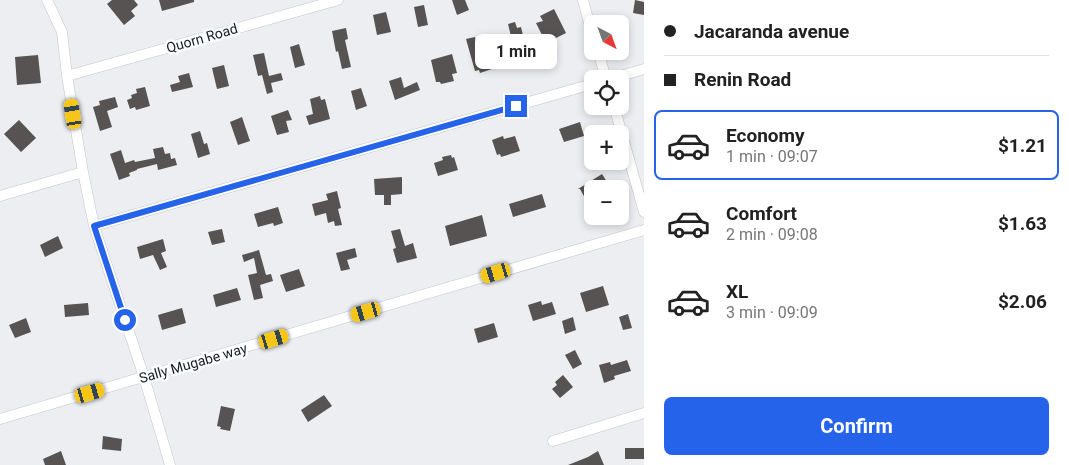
<!DOCTYPE html>
<html lang="en">
<head>
<meta charset="utf-8">
<style>
  body { margin:0; font-family:Roboto,sans-serif; background:#f2f2f2; color:#222; height:100vh; display:flex; flex-direction:column; font-size:19px; white-space:nowrap }
  * { box-sizing:border-box; margin:0 }
  p { font-size:16px; color:#767676 }
  .icon { flex:none; width:28px; height:28px; fill:none; stroke:currentColor; stroke-width:2; stroke-linecap:round; stroke-linejoin:round }
  .map { position:relative; flex:1; overflow:hidden }
  .side { display:flex; flex-direction:column; background:#fff; width:425px }
  .side>* { flex:none }
  .banner { display:grid; align-content:center; height:110px; padding:0 20px; background:#fff }
  .needle { width:32px; rotate:139deg }
  .fabs { position:absolute; left:584px; top:15px; display:grid; gap:10px }
  .fabs a { display:grid; place-items:center; width:45px; height:45px; border-radius:8px; background:#fff; box-shadow:0 2px 8px #0003; font-size:25px }
  .end { position:absolute; width:22px; height:22px; margin:-11px; border:6px solid #2563eb; background:#fff; box-shadow:0 0 0 2px #fff }
  .from { border-radius:50% }
  .bubble { position:absolute; height:35px; border-radius:8px; background:#fff; box-shadow:0 2px 8px #0003; font-size:16px; font-weight:700; line-height:35px; text-align:center }
  .car { position:absolute; width:15px; height:30px; margin:-15px -8px; border-radius:6px; box-shadow:0 0 4px 1px #0007; background:linear-gradient(#f5c518 24%,#345 0 40%,#f5c518 0 76%,#345 0 86%,#f5c518 0) }
  .banner b { display:flex; align-items:center; gap:18px; height:48px; font-size:19px }
  .banner b+b { border-top:1px solid #e0e0e0 }
  .banner i { width:12px; height:12px; background:#222 }
  ul { padding:0; list-style:none }
  li { display:flex; align-items:center; gap:15px; height:70px; margin:0 10px 8px; padding:0 10px; border:2px solid transparent; border-radius:8px }
  li div { flex:1 }
  li b { display:block; font-size:19px }
  li em { font-style:normal; font-weight:700 }
  li.on { border-color:#2563eb }
  li>.icon { width:45px; height:45px; stroke-width:1.5 }
  .button { display:flex; gap:10px; margin-top:auto; padding:10px 20px }
  .button a { flex:1; height:58px; border-radius:8px; background:#2563eb; color:#fff; font-size:20px; font-weight:700; line-height:58px; text-align:center }
  main { display:flex; flex:1; min-height:0 }
  .map>svg:first-child { display:block }
  .building { fill:#565352 }
  .lines { fill:none; stroke-linecap:round; stroke-linejoin:round }
  .minor-casing { stroke:#c2c4c7; stroke-width:11 }
  .minor { stroke:#fff; stroke-width:10 }
  .route { stroke:#2563eb; stroke-width:6 }
  .labels { text-anchor:middle; stroke-width:5; stroke-linejoin:round; paint-order:stroke }
  .street-label { font-size:14px; fill:#1c1d1e; stroke:#f9fcfe }
</style>
</head>
<body>
<main>
<div class="map">
<svg width="644" height="465" viewBox="0 0 644 465">
  <rect width="100%" height="100%" fill="#eceef1"/>
  <path class="building" d="M112,0H134L138,5L131,11L135,16L124,25L107,4Z
    M159,0H194V2L162,11Z
    M452,0H465L469,10L457,15Z
    M635,0L644,2V15L633,13Z
    M424,5L428,25L418,27L414,7Z
    M554,9L566,33L546,43L536,23L543,21L540,16Z
    M386,12L391,32L377,35L373,15Z
    M515,22L517,28L521,27L527,52L530,51L533,63L523,66L521,60L517,61L508,24Z
    M346,28L348,39L345,40L351,67L342,69L338,51L336,52L332,31Z
    M475,37L477,47L480,46L483,55L487,54L492,69L480,73L479,70L475,71L466,39Z
    M299,44L305,65L295,68L290,47Z
    M264,53L269,76L281,73L283,80L271,83L273,92L267,94L262,75L258,76L253,55Z
    M452,54L457,73L452,74L454,81L441,84L440,82H436L431,60Z
    M38,55L41,83L17,85L15,57Z
    M224,65L229,86L217,89L212,68Z
    M189,73L193,87L172,92L170,85L180,82L178,76Z
    M401,77L404,88L417,82L420,90L395,100L389,81Z
    M145,87L150,106L136,110L135,107L130,109L127,100L132,98L131,95L137,93L136,89Z
    M361,88L367,106L356,110L351,91Z
    M320,96L321,100L325,99L330,119L309,125L306,116L313,114L310,99Z
    M115,97L118,107L107,111L112,127L100,131L93,107L100,105L99,101Z
    M288,110L292,120L286,121L289,132L277,135L271,116Z
    M242,117L250,141L238,145L230,122Z
    M19,120L36,138L21,152L4,134Z
    M580,122L584,136L564,142L559,129Z
    M200,131L204,144L207,143L210,154L198,158L191,134Z
    M503,136L504,139L515,136L520,151L501,157L500,154L497,155L492,140Z
    M163,147L165,154L170,153L171,159L175,158L177,165L158,170L157,164L137,169V170L129,173L130,176L119,180L110,154L121,150L125,163L134,160L135,162L155,158L153,149Z
    M451,155L452,158L454,157L458,170L438,176L434,163L443,160L442,157Z
    M602,174L609,185L604,189H592V196L586,200L580,189H578Z
    M402,177V194L391,195V205H384V195H375L374,179Z
    M337,191L341,208L338,209L342,225L335,226L334,221L328,223L326,213L315,216L312,204L328,200L326,194Z
    M542,194L546,207L513,217L509,204Z
    M278,207L283,223L274,226L273,223L258,227L254,214Z
    M482,215L487,236L450,246L445,226Z
    M222,229L225,242L212,245L208,232Z
    M400,229L405,246L413,243L417,258L397,263L393,249L396,248L391,231Z
    M58,236L63,248L45,257L40,245Z
    M163,239L166,251L161,253L167,267L160,270L153,255L140,259L137,247Z
    M355,248L357,257L347,260L350,269L341,271L336,253Z
    M259,250L266,275L271,274L273,281L260,285L263,298L254,300L248,275L257,273L254,258L244,262L242,255Z
    M299,269L305,286L286,292L280,275Z
    M603,286L609,305L586,312L580,293Z
    M237,288L241,300L216,307L213,295Z
    M541,301L542,305L552,302L556,314L533,321L528,305Z
    M88,303L89,315L65,317L64,305Z
    M182,308L186,323L162,330L158,315Z
    M628,314L632,328L623,330L619,317Z
    M573,317L576,330L565,334L562,321Z
    M26,318L31,332L15,338L9,325Z
    M494,323L498,337L478,343L474,329Z
    M575,350L582,364L573,369L565,355Z
    M627,360L631,371L614,376L615,379L604,383L599,365L610,362L611,365Z
    M563,375L573,387L560,398L552,389L557,385L555,382Z
    M324,395L332,406L308,422L301,410Z
    M221,406L235,409L230,431L220,429L221,427L217,426Z
    M103,436L122,439L121,451L102,449Z
    M625,448H644V459H625Z
    M61,451L66,465H45L43,459Z
    M598,451L604,465H568L588,457Z"/>
  <g class="lines">
    <defs>
      <path id="minor" d="M47,0L62,32L67,76L83,172L94,226L144,377L170,465
        M583,0L592,34
        M598,51L606,79
        M67,76L338,0
        M610,79L644,69
        M614,106L644,212
        M0,196L83,172
        M94,226L592,84
        M0,419L644,230
        M553,441L644,413"/>
    </defs>
    <use href="#minor" class="minor-casing"/>
    <use href="#minor" class="minor"/>
  </g>
  <g class="lines">
    <path class="route" d="M125,320L94,226L516,106"/>
  </g>
  <g class="labels">
    <g class="street-label">
      <text transform="translate(202 38) rotate(-16)" y="5">Quorn Road</text>
      <text transform="translate(193 363) rotate(-16)" y="5">Sally Mugabe way</text>
    </g>
  </g>
</svg>
<div class="fabs">
<a><svg class="needle" viewBox="-14 -14 28 28"><path d="M0-13l5 13h-10z" fill="#e53935"/><path d="M0 13l5-13h-10z" fill="#767676"/></svg></a>
<a><svg class="icon" aria-label="locate" viewBox="0 0 24 24"><circle cx="12" cy="12" r="6"/><path d="M12 2v4M12 18v4M2 12h4M18 12h4"/></svg></a>
<a>+</a>
<a>−</a>
</div>
<i class="end from" style="left:125px;top:320px"></i>
<i class="end" style="left:516px;top:106px"></i>
<div class="bubble" style="left:475px;top:34px;width:82px">1 min</div>
<i class="car" style="left:73px;top:114px;rotate:351deg"></i>
<i class="car" style="left:496px;top:273px;rotate:253deg"></i>
<i class="car" style="left:366px;top:312px;rotate:254deg"></i>
<i class="car" style="left:274px;top:339px;rotate:73deg"></i>
<i class="car" style="left:90px;top:393px;rotate:74deg"></i>
</div>
<section class="side">
<div class="banner">
<b><i class="from"></i>Jacaranda avenue</b>
<b><i></i>Renin Road</b>
</div>
<ul>
<li class="on"><svg class="icon" aria-label="car" viewBox="0 0 24 24"><path d="M5 17H2v-5l4-1 3-4h7l3 4 3 1v5h-3M9 17h6M6 11h13"/><circle cx="7" cy="17" r="2"/><circle cx="17" cy="17" r="2"/></svg><div><b>Economy</b><p>1 min · 09:07</p></div><em>$1.21</em></li>
<li><svg class="icon" aria-label="car" viewBox="0 0 24 24"><path d="M5 17H2v-5l4-1 3-4h7l3 4 3 1v5h-3M9 17h6M6 11h13"/><circle cx="7" cy="17" r="2"/><circle cx="17" cy="17" r="2"/></svg><div><b>Comfort</b><p>2 min · 09:08</p></div><em>$1.63</em></li>
<li><svg class="icon" aria-label="car" viewBox="0 0 24 24"><path d="M5 17H2v-5l4-1 3-4h7l3 4 3 1v5h-3M9 17h6M6 11h13"/><circle cx="7" cy="17" r="2"/><circle cx="17" cy="17" r="2"/></svg><div><b>XL</b><p>3 min · 09:09</p></div><em>$2.06</em></li>
</ul>
<div class="button"><a>Confirm</a></div>
</section>
</main>
</body>
</html>
